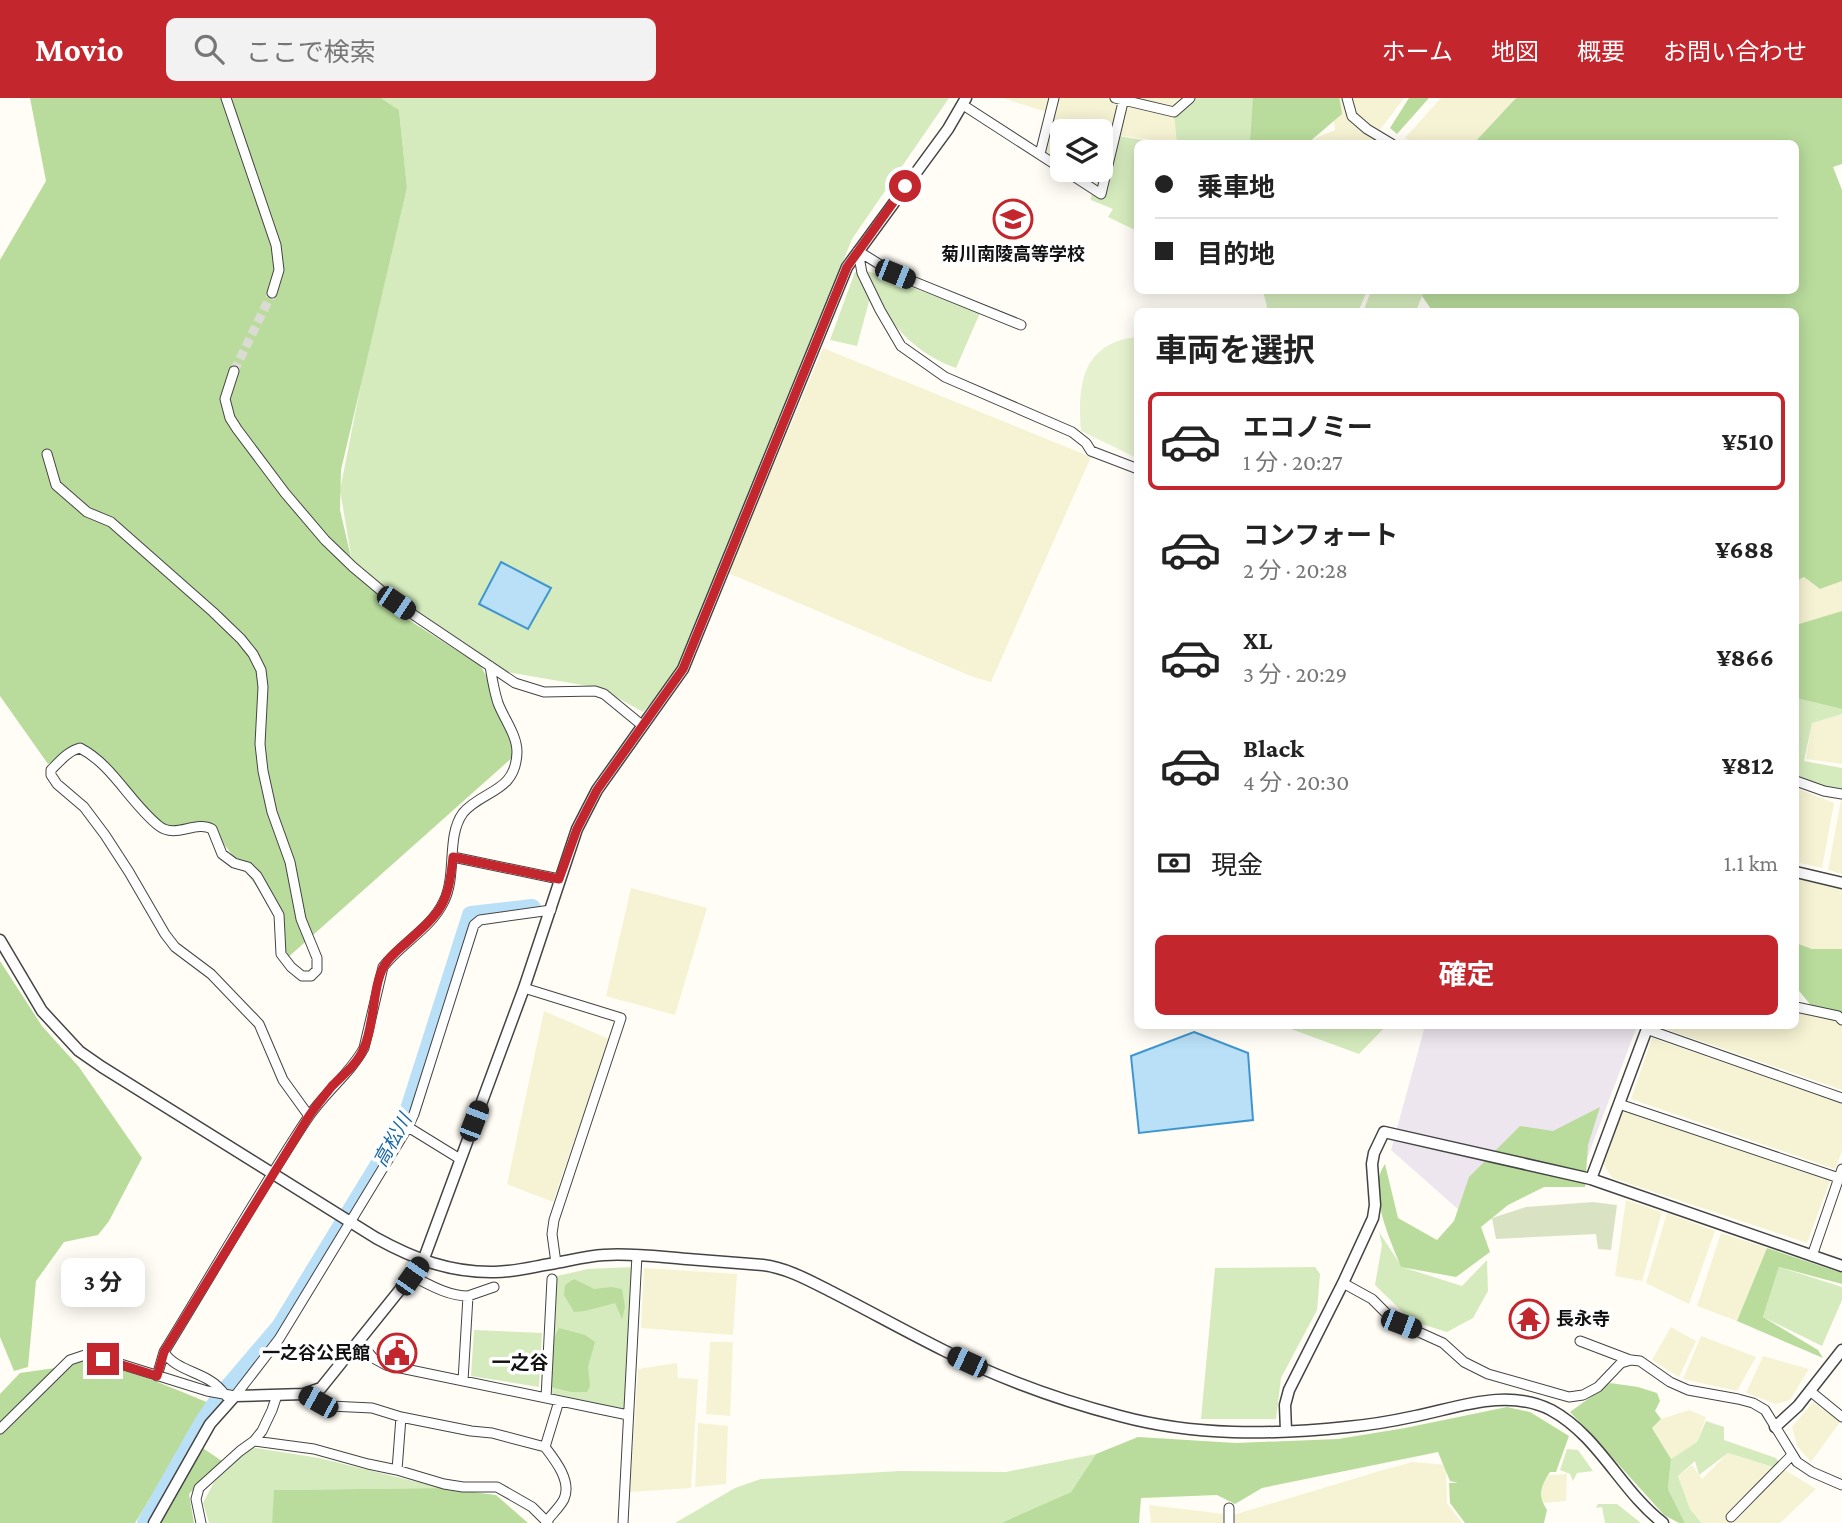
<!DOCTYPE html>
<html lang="ja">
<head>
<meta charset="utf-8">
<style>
  body { margin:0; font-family:"Crimson Pro","Noto Sans JP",serif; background:#f2f2f2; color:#222; height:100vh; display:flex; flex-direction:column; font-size:26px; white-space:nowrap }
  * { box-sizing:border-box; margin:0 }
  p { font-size:23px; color:#767676 }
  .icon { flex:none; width:38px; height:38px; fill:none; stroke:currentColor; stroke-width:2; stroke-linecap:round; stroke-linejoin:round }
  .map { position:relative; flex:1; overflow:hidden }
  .side { position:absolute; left:1134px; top:210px; width:665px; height:721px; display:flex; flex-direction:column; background:#fff; border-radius:10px; box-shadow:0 4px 18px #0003 }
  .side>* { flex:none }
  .hud { position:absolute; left:1134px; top:42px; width:665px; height:154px; border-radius:10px; box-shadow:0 4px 18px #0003; display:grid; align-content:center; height:154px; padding:0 21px; background:#fff }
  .controls { position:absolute; left:1050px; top:21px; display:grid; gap:14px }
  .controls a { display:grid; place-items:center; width:63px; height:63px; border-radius:10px; background:#fff; box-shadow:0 4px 18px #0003; font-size:35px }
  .end { position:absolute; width:32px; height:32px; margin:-16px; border:9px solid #c4262e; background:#fff; box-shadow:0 0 0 4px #fff }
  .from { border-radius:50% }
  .bubble { position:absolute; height:49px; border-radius:10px; background:#fff; box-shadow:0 4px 18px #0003; font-size:23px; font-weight:700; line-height:49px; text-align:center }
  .car { position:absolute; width:21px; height:42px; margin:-21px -10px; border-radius:9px; box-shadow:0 0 5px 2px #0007; background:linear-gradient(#222 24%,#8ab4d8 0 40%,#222 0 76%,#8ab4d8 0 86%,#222 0) }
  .hud b { display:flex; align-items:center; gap:24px; height:66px; font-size:26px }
  .hud b+b { border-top:2px solid #e0e0e0 }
  .hud i { width:18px; height:18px; background:#222 }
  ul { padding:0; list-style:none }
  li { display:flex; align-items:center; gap:21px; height:98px; margin:0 14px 10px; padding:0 7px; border:4px solid transparent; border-radius:10px }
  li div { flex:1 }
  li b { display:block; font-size:26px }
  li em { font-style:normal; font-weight:700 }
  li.selected { border-color:#c4262e }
  li>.icon { width:63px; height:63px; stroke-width:1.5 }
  h2 { padding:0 21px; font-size:32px; line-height:84px }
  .pay { display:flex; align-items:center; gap:18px; height:77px; padding:0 21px; font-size:26px }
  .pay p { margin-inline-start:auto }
  .button { display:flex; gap:14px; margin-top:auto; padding:14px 21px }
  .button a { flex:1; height:80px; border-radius:10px; background:#c4262e; color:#fff; font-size:28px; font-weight:700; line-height:80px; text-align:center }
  header { display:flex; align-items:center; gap:42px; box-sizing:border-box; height:98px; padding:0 35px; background:#c4262e; color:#fff }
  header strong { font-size:33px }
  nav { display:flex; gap:38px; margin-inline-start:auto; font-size:24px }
  .search { width:490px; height:63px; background:#f2f2f2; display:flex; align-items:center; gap:18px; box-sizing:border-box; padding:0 24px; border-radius:10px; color:#767676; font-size:26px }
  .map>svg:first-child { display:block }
  .industrial { fill:#eee6ef }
  .farmland { fill:#f6f3d4 }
  .green { fill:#d5ebbd }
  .forest { fill:#b9dc9c }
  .cemetery { fill:#d9e3c4 }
  .pitch { fill:#e6f2cf }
  .water { fill:#b9e0f7; stroke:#3f96cf; stroke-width:2 }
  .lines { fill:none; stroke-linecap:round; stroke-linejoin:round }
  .river { stroke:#b9e0f7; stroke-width:18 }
  .minor-tunnel { stroke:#dbdad3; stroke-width:9; stroke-dasharray:9 4.5; stroke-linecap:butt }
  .minor-casing { stroke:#444; stroke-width:11 }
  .tertiary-casing { stroke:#444; stroke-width:13 }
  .minor { stroke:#fff; stroke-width:9 }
  .tertiary { stroke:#fff; stroke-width:10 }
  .route { stroke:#c4262e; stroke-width:9 }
  .labels { text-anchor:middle; stroke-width:7; stroke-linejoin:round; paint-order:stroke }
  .poi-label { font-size:18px; font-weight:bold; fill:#111; stroke:#fff }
  .water-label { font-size:19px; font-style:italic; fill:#1768a6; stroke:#fff }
  .neighbourhood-label { font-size:19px; font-weight:bold; fill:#111; stroke:#fff }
</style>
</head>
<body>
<header>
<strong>Movio</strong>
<div class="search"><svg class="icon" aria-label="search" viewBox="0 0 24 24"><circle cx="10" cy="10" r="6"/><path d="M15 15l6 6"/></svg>ここで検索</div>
<nav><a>ホーム</a><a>地図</a><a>概要</a><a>お問い合わせ</a></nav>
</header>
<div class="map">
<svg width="1842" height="1425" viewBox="0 0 1842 1425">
  <rect width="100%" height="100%" fill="#fffdf5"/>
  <path class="industrial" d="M1425,928H1637L1583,1071L1468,1120L1391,1052Z"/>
  <path class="farmland" d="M1002,0H1186L1179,36L1174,45L1116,37L1098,92L1065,72H1101V33H1062V70L1043,58L1050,15Z
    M1331,0H1404L1380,32L1394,45L1302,46L1335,32Z
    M1441,0H1516L1474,45H1413L1405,40Z
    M823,250L1091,359L991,584L973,579L728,475Z
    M1804,479L1820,491L1842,483V513L1796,529V482Z
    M1842,616V666L1806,661L1812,624Z
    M1796,690L1834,705L1822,770L1796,764Z
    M1841,702L1842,703V776L1828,772Z
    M1796,780L1842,791V851H1812L1796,845Z
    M631,790L707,810L675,917L606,898Z
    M1796,911L1835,920L1842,927V992L1657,928H1796Z
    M544,913L609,941L553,1104L507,1086Z
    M1652,940L1842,1005V1053L1835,1071L1631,1001Z
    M1624,1013L1830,1083L1807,1145L1612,1080L1602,1063Z
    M1626,1102L1662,1114L1642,1183L1615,1178Z
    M1667,1115L1715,1133L1689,1206L1646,1185Z
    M1721,1135L1767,1150L1737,1223L1697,1208Z
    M644,1170L737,1176L733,1237L641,1230Z
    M1671,1229L1696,1243L1679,1279L1652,1262Z
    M1701,1238L1756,1259L1737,1293L1683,1281Z
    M710,1244H733L730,1318L706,1316Z
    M1763,1258L1809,1271L1790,1302L1776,1306L1746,1295Z
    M677,1265L678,1280L698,1281L691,1390L630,1394L638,1271Z
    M1813,1304L1840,1324L1811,1364L1797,1348L1792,1329Z
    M1689,1312L1706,1319L1697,1344L1671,1361L1652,1330L1661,1321Z
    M698,1325L728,1328L726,1386L695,1389Z
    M1728,1355L1773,1369L1726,1419L1729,1423L1782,1370L1816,1391L1780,1425H1703L1690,1411L1678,1378L1692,1367L1702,1381Z
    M1413,1364L1446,1367L1447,1405L1462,1425H1151L1149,1407L1233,1417L1383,1372Z
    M1567,1376L1566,1403L1542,1405L1541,1388L1549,1377Z"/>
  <path class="green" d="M381,0H949L852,141L678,575L643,614L600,590L507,574L353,469L340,392L364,271L407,90L399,12Z
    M1187,0H1340L1342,16L1298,45L1177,46L1174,14Z
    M1118,38L1163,45L1138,46L1137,133L1108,119L1113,111L1091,102L1092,92L1101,94Z
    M865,172L980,215L956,270C913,254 897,231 871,196L857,248L830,242L855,174L862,175Z
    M1263,193V192L1367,193L1358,214L1268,213Z
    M1371,193H1424L1416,213L1363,214Z
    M1796,599L1842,611V616L1812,625L1804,663L1842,670V694L1796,679Z
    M1283,928H1386L1359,956Z
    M1379,1134L1402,1169L1462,1188L1487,1162L1488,1193L1473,1220L1447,1234L1412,1223L1375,1187L1382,1147Z
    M633,1169L624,1311L549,1295L557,1178L588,1171Z
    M1315,1169L1320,1176L1317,1212L1281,1280L1276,1321H1201L1215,1170Z
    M1779,1169L1842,1189V1202L1822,1248L1763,1219Z
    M474,1232L542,1235L539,1289L471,1278Z
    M1706,1323L1724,1329V1342L1776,1360L1779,1364L1773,1369L1728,1355L1699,1377L1695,1363L1678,1378L1690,1411L1702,1425H1685L1668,1391L1671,1361L1697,1344Z
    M250,1349L319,1360L442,1390L275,1392L272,1425H209L203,1405L214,1384Z
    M1567,1351L1578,1352L1593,1373L1577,1375L1573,1383L1570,1376L1560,1372Z
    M1096,1356L1071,1394L1001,1425H675L735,1390L761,1381L900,1373L1006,1374Z
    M1598,1406H1617L1641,1425H1605L1602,1409L1596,1410Z"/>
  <path class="forest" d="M30,0H381L399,12L407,90L341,372L340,412L353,468L387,508L481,568L497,600L514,658L285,862L279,817L212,731L173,734L153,720L80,651L48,666L0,598V162L46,83Z
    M1253,0H1339L1342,16L1308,45H1250Z
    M1409,0H1429L1397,36L1390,30Z
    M1516,0H1842V66L1833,69L1842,92V483L1820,491L1804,479L1796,483V214H1430L1431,211L1422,198L1424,192H1796V46L1474,45Z
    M1842,513V611L1797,600L1796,599V527Z
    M1796,845L1812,851H1842V919L1813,910L1796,889Z
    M0,863L42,928L79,969L142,1060L109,1123L98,1137L64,1144L36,1183L28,1269L14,1273L0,1239Z
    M1600,1009L1588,1047L1585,1089H1544L1508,1107L1481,1129L1490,1154L1456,1179L1401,1169C1391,1143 1366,1092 1385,1066L1398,1120L1437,1142L1454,1123L1469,1079L1520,1028L1553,1033Z
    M1767,1150L1842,1175V1186L1779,1169L1763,1219L1818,1252L1823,1260L1737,1223Z
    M574,1181L594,1191L611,1189L622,1191L625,1209L622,1221L615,1205L585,1213L574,1214L564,1197L565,1187Z
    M559,1230L585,1237L595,1244L588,1269L590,1288L587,1294H571L551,1289L553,1242Z
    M81,1262C126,1269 167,1288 209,1305L135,1425H0V1296L20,1275L62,1269Z
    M1610,1285L1638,1289L1657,1295L1660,1303L1655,1313L1661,1321L1652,1330L1671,1361L1668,1391L1685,1425H1679L1664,1417L1593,1338L1570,1314Z
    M1507,1309L1530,1314L1569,1338L1556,1374H1550C1541,1388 1537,1397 1547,1412L1544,1425H1465L1450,1405L1449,1385H1458L1450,1383L1438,1354L1262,1390L1235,1406L1217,1397L1141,1400L1139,1425H1001L1071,1394L1096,1356L1138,1339L1236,1345L1338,1341L1405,1330Z
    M201,1349L222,1363L189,1396L194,1425H156Z
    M442,1390L496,1397L528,1425H272L274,1392Z"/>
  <path class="cemetery" d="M1593,1104L1617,1107L1611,1152L1598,1151L1596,1136L1496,1141L1492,1120L1526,1109Z"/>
  <path class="pitch" d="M1137,239H1138L1137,360L1081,333C1077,287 1082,245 1137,239Z"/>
  <path class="water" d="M501,464L551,490L528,531L479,506Z
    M1194,934L1248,955L1253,1022L1139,1035L1131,958Z"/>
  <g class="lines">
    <path class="river" d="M227,1291L280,1229L405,1024L471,817L532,810
      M158,1404L204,1323L217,1304
      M146,1425L154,1411"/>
    <path class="minor-tunnel" d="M234,273L272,195"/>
    <defs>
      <path id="minor" d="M226,0L276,147L279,172L272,195
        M1115,0L1174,14L1190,0
        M1347,0L1352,18L1367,31L1392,46
        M963,7L1062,71
        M1040,56L1054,0
        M1064,72L1101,96L1124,0
        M858,153L862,175L880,212L901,248L945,279L1072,334L1086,345L1091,353L1138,371
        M858,153L895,176L1021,227
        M234,273L225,301L230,320L237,331L285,395L325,442L353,469L396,505L515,585L544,594L595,593L604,596L643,628
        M47,356L56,387L87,414L111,424L213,514L241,541L253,556L261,572L263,589L260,646L263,673L272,714L290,764L301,821L317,860V872L311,878H302L291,869L281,856L279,817L257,778L248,769L234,765L222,756L212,731C195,722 176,741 159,728C130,705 113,667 80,650C68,653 59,664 51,672V677L57,686L84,709L105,737L129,774L165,836L175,849L211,876L259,926L283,982L309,1018
        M1796,683L1824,693L1842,696
        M453,759L559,781
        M524,890L621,920L554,1122L552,1136L556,1165
        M1796,909L1838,918L1842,922
        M1646,931L1842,1000
        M1619,1006L1839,1080
        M408,1029L460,1061
        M1812,1158L1842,1071
        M412,1178C430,1187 448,1198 468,1198L463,1283
        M1343,1185L1372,1201L1389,1218L1401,1226L1443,1245L1464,1264L1488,1276L1569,1299L1583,1297L1598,1289L1621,1265L1631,1262L1640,1263L1670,1284L1688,1292L1738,1301L1753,1305L1765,1312L1797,1364L1812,1374L1842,1387
        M468,1198L494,1189
        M1580,1243L1630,1262
        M360,1244L373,1260L386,1267L628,1317
        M164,1254C173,1269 194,1273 209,1282C216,1286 221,1291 226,1298
        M157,1278L164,1254C212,1176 257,1097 307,1021C324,995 350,976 364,950L383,869C401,845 431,831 444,803C457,777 446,738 463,715C482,692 516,695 517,654C517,637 504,621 498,605C494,593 492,580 490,568
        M1810,1293L1842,1319
        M304,1296L330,1308L372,1310L401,1319L471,1333L492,1335L545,1349
        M546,1300L552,1181
        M401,1319L397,1372L444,1386L463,1389H497L532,1409L548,1425
        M0,1331L70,1262L85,1257L95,1258L207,1293L235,1298L279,1241L408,1029L414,1016L474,827L480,822L551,812
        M254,1343L314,1351L368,1366L397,1372
        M1731,1419L1792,1357
        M547,1423C552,1416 560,1409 564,1401C572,1383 555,1362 545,1349L559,1303
        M201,1425L196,1401L199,1390L240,1353L254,1343L262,1333L272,1312L277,1297
        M623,1425L637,1157
        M1229,1425V1410"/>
      <path id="tertiary" d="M1796,774L1842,785
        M0,842L42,913L79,953L102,969L376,1140C414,1161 451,1175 495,1174C513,1174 532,1169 550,1166C568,1163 586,1158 604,1157C632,1155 660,1159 687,1161C713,1163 738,1165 763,1167C788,1170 812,1184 834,1195C871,1214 907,1234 945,1253C1001,1281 1059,1302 1120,1318C1194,1338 1271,1337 1347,1329C1370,1327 1393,1323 1416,1318C1459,1309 1508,1290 1551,1312C1599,1338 1621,1393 1663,1425
        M1591,1081L1648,928
        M1775,1329L1798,1308L1842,1252
        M1286,1333L1285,1307L1289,1292L1343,1185L1373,1120L1375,1107L1372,1066L1374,1055L1384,1034L1591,1081L1842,1168
        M154,1425L210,1326L235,1298L304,1296L321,1290L423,1163L524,890L577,731L597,692L683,571L847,169L948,31L966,0"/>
    </defs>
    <use href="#minor" class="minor-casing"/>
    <use href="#tertiary" class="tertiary-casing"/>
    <use href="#minor" class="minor"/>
    <use href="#tertiary" class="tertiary"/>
  </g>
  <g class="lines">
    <path class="route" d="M103,1261L157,1278L164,1254L309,1018C316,1008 324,998 332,988C343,977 357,966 363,952C375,928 372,889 384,868C389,859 398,852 406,845C442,813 448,807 453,759L559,781L577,731L597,692L683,571L847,169L905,88"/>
  </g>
  <defs>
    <symbol id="school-ring" viewBox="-11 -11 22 22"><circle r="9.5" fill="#fff" stroke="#c4262e" stroke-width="1.5"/><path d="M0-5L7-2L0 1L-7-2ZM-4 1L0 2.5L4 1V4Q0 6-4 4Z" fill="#c4262e"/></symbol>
    <symbol id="temple-ring" viewBox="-11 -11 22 22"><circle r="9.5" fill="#fff" stroke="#c4262e" stroke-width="1.5"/><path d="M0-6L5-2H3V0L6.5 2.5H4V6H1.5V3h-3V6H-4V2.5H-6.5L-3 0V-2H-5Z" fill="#c4262e"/></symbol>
    <symbol id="civic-ring" viewBox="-11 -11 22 22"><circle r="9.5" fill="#fff" stroke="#c4262e" stroke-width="1.5"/><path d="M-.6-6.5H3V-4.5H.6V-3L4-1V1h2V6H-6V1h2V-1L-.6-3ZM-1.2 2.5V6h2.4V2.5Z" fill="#c4262e"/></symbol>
  </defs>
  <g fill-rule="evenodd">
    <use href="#school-ring" x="991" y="99" width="44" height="44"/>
    <use href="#temple-ring" x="1507" y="1199" width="44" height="44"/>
    <use href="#civic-ring" x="375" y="1233" width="44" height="44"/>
  </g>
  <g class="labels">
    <g class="poi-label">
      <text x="1013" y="162">菊川南陵高等学校</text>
      <text x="1556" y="1227" text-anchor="start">長永寺</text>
      <text x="370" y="1261" text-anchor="end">一之谷公民館</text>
    </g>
    <g class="water-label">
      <text transform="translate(392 1042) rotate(-61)" y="7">高松川</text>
    </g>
    <g class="neighbourhood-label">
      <text x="520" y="1271">一之谷</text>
    </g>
  </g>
</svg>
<div class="controls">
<a><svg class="icon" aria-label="layers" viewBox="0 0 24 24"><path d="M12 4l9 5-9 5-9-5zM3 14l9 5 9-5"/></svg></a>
</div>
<i class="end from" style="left:905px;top:88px"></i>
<i class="end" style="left:103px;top:1261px"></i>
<div class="bubble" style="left:61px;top:1160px;width:84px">3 分</div>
<i class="car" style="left:895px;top:176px;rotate:112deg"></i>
<i class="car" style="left:396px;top:505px;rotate:124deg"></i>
<i class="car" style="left:474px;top:1023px;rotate:21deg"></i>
<i class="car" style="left:412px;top:1178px;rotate:35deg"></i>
<i class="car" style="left:1401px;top:1226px;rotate:111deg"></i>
<i class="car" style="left:967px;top:1264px;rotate:295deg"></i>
<i class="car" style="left:318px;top:1304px;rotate:299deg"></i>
<div class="hud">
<b><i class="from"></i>乗車地</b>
<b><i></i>目的地</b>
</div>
<section class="side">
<h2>車両を選択</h2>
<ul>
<li class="selected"><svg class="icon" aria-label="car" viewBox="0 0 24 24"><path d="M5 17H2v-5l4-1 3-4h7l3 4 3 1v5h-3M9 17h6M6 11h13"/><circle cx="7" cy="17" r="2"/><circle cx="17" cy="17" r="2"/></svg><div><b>エコノミー</b><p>1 分 · 20:27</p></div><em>¥510</em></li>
<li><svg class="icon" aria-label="car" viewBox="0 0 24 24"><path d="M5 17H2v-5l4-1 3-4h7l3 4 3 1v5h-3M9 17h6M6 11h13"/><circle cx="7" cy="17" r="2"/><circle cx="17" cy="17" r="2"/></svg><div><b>コンフォート</b><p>2 分 · 20:28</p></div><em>¥688</em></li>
<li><svg class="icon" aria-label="car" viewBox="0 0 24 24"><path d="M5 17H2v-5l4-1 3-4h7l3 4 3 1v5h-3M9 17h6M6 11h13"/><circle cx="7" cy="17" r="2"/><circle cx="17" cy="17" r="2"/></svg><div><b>XL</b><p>3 分 · 20:29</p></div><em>¥866</em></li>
<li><svg class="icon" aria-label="car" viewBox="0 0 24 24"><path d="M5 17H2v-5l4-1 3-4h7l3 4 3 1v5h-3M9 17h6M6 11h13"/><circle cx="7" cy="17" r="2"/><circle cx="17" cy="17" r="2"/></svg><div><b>Black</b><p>4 分 · 20:30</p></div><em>¥812</em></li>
</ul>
<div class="pay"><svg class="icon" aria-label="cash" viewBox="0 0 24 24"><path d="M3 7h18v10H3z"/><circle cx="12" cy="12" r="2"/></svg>現金<p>1.1 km</p></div>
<div class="button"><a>確定</a></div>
</section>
</div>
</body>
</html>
